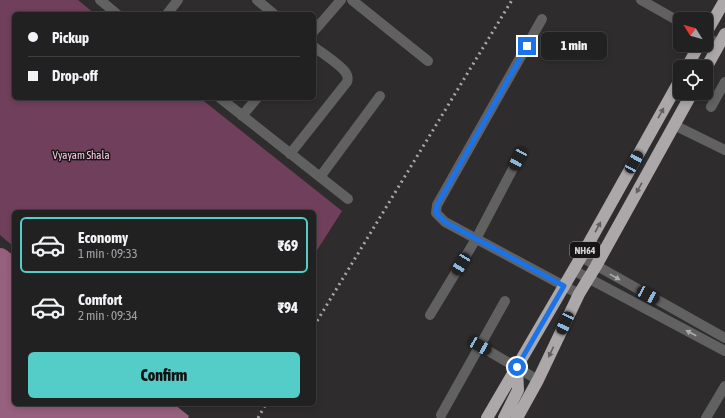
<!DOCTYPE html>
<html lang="en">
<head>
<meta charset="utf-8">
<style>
  body { margin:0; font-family:"Asap Condensed",sans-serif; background:#2e2e2f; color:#f1f3f6; height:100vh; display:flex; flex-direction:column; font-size:15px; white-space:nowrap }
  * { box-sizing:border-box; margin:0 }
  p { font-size:13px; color:#a2a3a5 }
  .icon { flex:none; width:22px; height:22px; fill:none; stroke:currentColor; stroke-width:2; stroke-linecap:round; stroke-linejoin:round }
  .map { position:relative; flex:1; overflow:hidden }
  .drawer { position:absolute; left:12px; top:210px; width:304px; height:196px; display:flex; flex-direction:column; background:#222122; border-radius:6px; box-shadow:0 2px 6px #0003,0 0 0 1px #3f3e40 }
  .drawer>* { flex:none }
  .top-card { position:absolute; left:12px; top:12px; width:304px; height:88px; border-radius:6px; box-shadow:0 2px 6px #0003,0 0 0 1px #3f3e40; display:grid; align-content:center; height:88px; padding:0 16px; background:#222122 }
  .needle { width:26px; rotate:307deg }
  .buttons { position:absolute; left:673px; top:12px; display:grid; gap:8px }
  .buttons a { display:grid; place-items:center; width:40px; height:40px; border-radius:6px; background:#222122; box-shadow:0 2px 6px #0003,0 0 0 1px #3f3e40; font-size:20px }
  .end { position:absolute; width:18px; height:18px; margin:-9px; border:5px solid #1a73e8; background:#fff; box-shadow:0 0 0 2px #fff }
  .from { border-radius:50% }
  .bubble { position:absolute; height:28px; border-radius:6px; background:#222122; box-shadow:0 2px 6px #0003,0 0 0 1px #3f3e40; font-size:13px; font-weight:800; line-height:28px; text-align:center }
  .car { position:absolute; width:12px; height:24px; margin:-12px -6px; border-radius:5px; box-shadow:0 0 3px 1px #0007; background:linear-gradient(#222 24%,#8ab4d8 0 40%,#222 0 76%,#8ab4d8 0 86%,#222 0) }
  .top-card b { display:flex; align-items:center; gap:14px; height:38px; font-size:15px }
  .top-card b+b { border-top:1px solid #3f3e40 }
  .top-card i { width:10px; height:10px; background:#f1f3f6 }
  ul { padding:7px 0 0; list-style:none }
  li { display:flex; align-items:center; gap:12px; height:56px; margin:0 8px 6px; padding:0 8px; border:2px solid transparent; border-radius:6px }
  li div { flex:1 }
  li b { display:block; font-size:15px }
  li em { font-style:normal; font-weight:800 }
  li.on { border-color:#54cdc8 }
  li>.icon { width:36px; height:36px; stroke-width:1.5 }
  .primary-button { display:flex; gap:8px; margin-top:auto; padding:8px 16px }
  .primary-button a { flex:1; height:46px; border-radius:6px; background:#54cdc8; color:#111; font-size:16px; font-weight:800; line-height:46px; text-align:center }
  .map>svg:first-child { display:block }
  .green { fill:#703f5b }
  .water { fill:#96607e }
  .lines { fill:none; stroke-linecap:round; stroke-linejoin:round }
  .river { stroke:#96607e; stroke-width:22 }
  .minor { stroke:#626161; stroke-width:10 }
  .highway { stroke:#aca8aa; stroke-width:12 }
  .rail { stroke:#a9a8a8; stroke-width:3; stroke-dasharray:2 4; stroke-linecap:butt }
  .oneway { fill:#615e60 }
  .oneway2 { fill:#acabab }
  .route { stroke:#1a73e8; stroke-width:5 }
  .labels { text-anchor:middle; stroke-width:3; stroke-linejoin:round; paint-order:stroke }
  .shield { fill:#161415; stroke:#9b9a9a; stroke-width:1 }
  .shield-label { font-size:10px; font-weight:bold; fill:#d4d3d3 }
  .park-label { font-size:11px; fill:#fcc9e3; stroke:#161415 }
</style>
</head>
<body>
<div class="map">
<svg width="725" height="418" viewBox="0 0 725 418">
  <rect width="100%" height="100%" fill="#2e2c2d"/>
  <path class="green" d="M0,0H78L95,14H14V98H200L342,211L314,255V212H14V247L0,235Z"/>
  <path class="water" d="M0,269L14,280V404H174L189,416L188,418H0Z"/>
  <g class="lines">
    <path class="river" d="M0,259L14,270"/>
    <path class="minor" d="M100,0L117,14
      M257,0L274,14
      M352,0L428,61
      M641,0L680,22
      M167,14L178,0
      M542,19L437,205L436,213L445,222L579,294
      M314,31L341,0
      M706,37L719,44
      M220,98L348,199
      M711,107L725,82
      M242,116L257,98
      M674,125L725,150
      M290,154L347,82C348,79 348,76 346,73C341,65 322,53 314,47
      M320,177L380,96
      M581,257L725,338
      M573,270L725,351
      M430,315L476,239L518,159
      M480,346L538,380
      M441,415L505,301
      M706,418L725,386"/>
    <path class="highway" d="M706,33L725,0
      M687,67L699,45
      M706,68L725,34
      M487,418L581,257L680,80
      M504,418L518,390L517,367
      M517,418L538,380L579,294L596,266L692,93"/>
    <path class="rail" d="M314,326L512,0
      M258,418L266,404"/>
  </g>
  <defs><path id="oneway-solid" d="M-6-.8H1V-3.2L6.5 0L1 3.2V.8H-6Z"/></defs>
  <g class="oneway">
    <use href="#oneway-solid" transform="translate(661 113) rotate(-61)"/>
    <use href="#oneway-solid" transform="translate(639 188) rotate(119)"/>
    <use href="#oneway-solid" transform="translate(598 227) rotate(-61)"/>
    <use href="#oneway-solid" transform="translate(551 352) rotate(115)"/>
  </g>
  <g class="oneway2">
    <use href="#oneway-solid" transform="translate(615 277) rotate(29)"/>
    <use href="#oneway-solid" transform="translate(691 333) rotate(-152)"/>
  </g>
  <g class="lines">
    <path class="route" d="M517,367L564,286L445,222L436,213L437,205L527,46"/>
  </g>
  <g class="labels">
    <rect class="shield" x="570" y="242" width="30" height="16" rx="3"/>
    <g class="shield-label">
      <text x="585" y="254">NH64</text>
    </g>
    <g class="park-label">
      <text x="81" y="159">Vyayam Shala</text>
    </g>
  </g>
</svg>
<div class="buttons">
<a><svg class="needle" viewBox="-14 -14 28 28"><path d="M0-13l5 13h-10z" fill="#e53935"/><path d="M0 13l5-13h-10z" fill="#a2a3a5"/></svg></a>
<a><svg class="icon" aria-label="locate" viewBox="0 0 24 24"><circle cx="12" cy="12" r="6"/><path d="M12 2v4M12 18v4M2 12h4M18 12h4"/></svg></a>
</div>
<i class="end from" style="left:517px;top:367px"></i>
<i class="end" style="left:527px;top:46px"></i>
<div class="bubble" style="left:541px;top:32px;width:66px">1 min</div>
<i class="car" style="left:518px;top:159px;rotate:208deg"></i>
<i class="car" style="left:634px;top:162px;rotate:29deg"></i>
<i class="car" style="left:461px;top:264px;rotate:211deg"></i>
<i class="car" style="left:648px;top:295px;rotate:119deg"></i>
<i class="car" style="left:565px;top:323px;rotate:205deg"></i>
<i class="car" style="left:480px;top:346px;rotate:120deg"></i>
<div class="top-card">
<b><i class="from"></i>Pickup</b>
<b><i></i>Drop-off</b>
</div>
<section class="drawer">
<ul>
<li class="on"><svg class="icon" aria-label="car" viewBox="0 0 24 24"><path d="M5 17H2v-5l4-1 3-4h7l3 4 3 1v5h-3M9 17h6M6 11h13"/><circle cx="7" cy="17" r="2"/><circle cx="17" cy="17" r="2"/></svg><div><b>Economy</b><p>1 min · 09:33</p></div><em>₹69</em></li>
<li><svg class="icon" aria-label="car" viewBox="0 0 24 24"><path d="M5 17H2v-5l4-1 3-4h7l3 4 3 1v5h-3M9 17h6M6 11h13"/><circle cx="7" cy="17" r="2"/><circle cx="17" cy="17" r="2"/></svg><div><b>Comfort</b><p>2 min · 09:34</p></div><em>₹94</em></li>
</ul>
<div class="primary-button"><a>Confirm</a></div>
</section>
</div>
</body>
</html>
